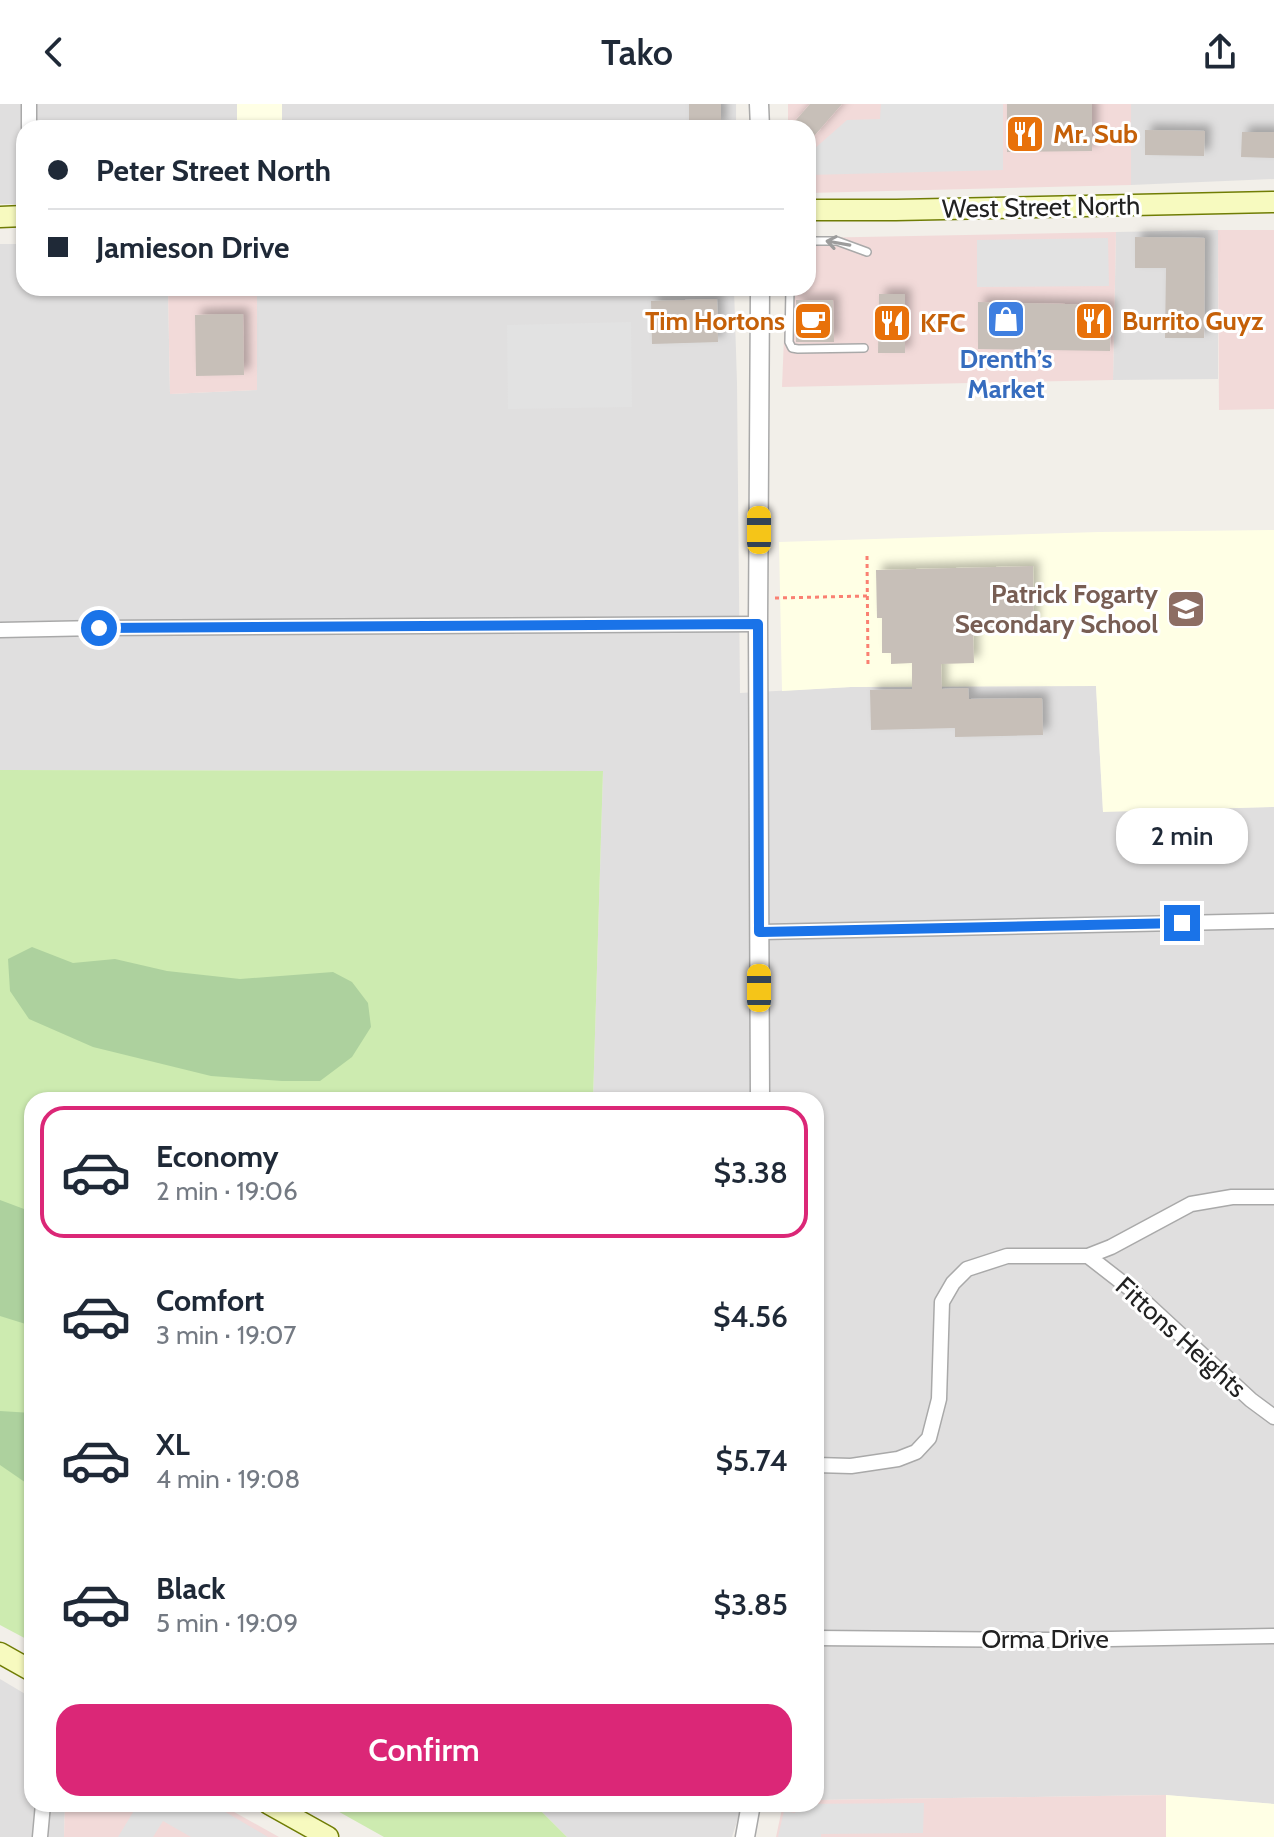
<!DOCTYPE html>
<html lang="en">
<head>
<meta charset="utf-8">
<style>
  body { margin:0; font-family:Cabin,sans-serif; background:#f2f2f3; color:#1f2937; height:100vh; display:flex; flex-direction:column; font-size:30px; white-space:nowrap }
  * { box-sizing:border-box; margin:0 }
  p { font-size:26px; color:#747a83 }
  .icon { flex:none; width:44px; height:44px; fill:none; stroke:currentColor; stroke-width:2; stroke-linecap:round; stroke-linejoin:round }
  .map { position:relative; flex:1; overflow:hidden }
  .panel { position:absolute; left:24px; top:988px; width:800px; height:720px; display:flex; flex-direction:column; background:#fff; border-radius:24px; box-shadow:0 2px 6px #0004 }
  .panel>* { flex:none }
  .hud { position:absolute; left:16px; top:16px; width:800px; height:176px; border-radius:24px; box-shadow:0 2px 6px #0004; display:grid; align-content:center; height:176px; padding:0 32px; background:#fff }
  .end { position:absolute; width:36px; height:36px; margin:-18px; border:10px solid #1a73e8; background:#fff; box-shadow:0 0 0 4px #fff }
  .from { border-radius:50% }
  .bubble { position:absolute; height:56px; border-radius:24px; background:#fff; box-shadow:0 2px 6px #0004; font-size:26px; font-weight:600; line-height:56px; text-align:center }
  .car { position:absolute; width:24px; height:48px; margin:-24px -12px; border-radius:10px; box-shadow:0 0 6px 2px #0007; background:linear-gradient(#f5c518 24%,#345 0 40%,#f5c518 0 76%,#345 0 86%,#f5c518 0) }
  .hud b { display:flex; align-items:center; gap:28px; height:76px; font-size:30px }
  .hud b+b { border-top:2px solid #e0e1e3 }
  .hud i { width:20px; height:20px; background:#1f2937 }
  ul { padding:14px 0 0; list-style:none }
  li { display:flex; align-items:center; gap:24px; height:132px; margin:0 16px 12px; padding:0 16px; border:4px solid transparent; border-radius:24px }
  li div { flex:1 }
  li b { display:block; font-size:30px }
  li em { font-style:normal; font-weight:600 }
  li.on { border-color:#db2777 }
  li>.icon { width:72px; height:72px; stroke-width:1.5 }
  .action { display:flex; gap:16px; margin-top:auto; padding:16px 32px }
  .action a { flex:1; height:92px; border-radius:24px; background:#db2777; color:#fff; font-size:32px; font-weight:600; line-height:92px; text-align:center }
  header { display:flex; justify-content:space-between; align-items:center; height:104px; padding:0 32px; background:#fff; font-size:36px; font-weight:600 }
  .map>svg:first-child { display:block }
  .residential { fill:#e0dfdf }
  .commercial { fill:#f2dad9 }
  .education { fill:#ffffe5 }
  .grass { fill:#cdebb0 }
  .forest { fill:#add19e }
  .parking { fill:#e2e2e2 }
  .building { fill:#c7bfb8; filter:url(#shadow) }
  .lines { fill:none; stroke-linecap:round; stroke-linejoin:round }
  .service-casing { stroke:#a9a9a9; stroke-width:10 }
  .minor-casing { stroke:#a9a9a9; stroke-width:17 }
  .tertiary-casing { stroke:#a9a9a9; stroke-width:21 }
  .secondary-casing { stroke:#707d05; stroke-width:23 }
  .path { stroke:#fa8072; stroke-width:3; stroke-dasharray:4 4; stroke-linecap:butt }
  .service { stroke:#fff; stroke-width:7 }
  .minor { stroke:#fff; stroke-width:14 }
  .tertiary { stroke:#fff; stroke-width:18 }
  .secondary { stroke:#f7fabf; stroke-width:20 }
  .oneway { stroke:#9c9c9c }
  .route { stroke:#1a73e8; stroke-width:10 }
  .labels { text-anchor:middle; stroke-width:6; stroke-linejoin:round; paint-order:stroke }
  .food-label { font-size:26px; font-weight:bold; fill:#c56008; stroke:#fff; text-anchor:start }
  .street-label { font-size:26px; fill:#222; stroke:#fff }
  .shop-label { font-size:26px; font-weight:bold; fill:#366cbe; stroke:#fff }
  .education-label { font-size:26px; font-weight:bold; fill:#785e54; stroke:#fff; text-anchor:end }
</style>
</head>
<body>
<header><svg class="icon" aria-label="back" viewBox="0 0 24 24"><path d="M15 5l-7 7 7 7"/></svg>Tako<svg class="icon" aria-label="share" viewBox="0 0 24 24"><path d="M12 15V3M7 8l5-5 5 5M5 13v7h14v-7"/></svg></header>
<div class="map">
<svg width="1274" height="1733" viewBox="0 0 1274 1733">
  <defs>
    <filter id="shadow"><feDropShadow dx="6" dy="-6" stdDeviation="4" flood-color="#0004"/></filter>
  </defs>
  <rect width="100%" height="100%" fill="#f2efe9"/>
  <path class="residential" d="M0,0H237V24H24V100H0Z
    M282,0H736V24H282Z
    M1131,0H1274V75L1131,81Z
    M1218,126V275L1113,276L1116,128Z
    M0,140H24V184H168L170,290L257,286V184H734L737,279L740,589L851,583L1096,582L1103,707L1274,703V1700L1165,1691L816,1696V996H593L603,667L0,666Z
    M0,1575L32,1594V1700H65L64,1733H0Z
    M534,1700H756L742,1702L732,1733H567Z"/>
  <path class="commercial" d="M788,0H1131V81L808,89V24H788Z
    M1218,126H1274V305L1219,306Z
    M1116,128L1113,276L782,283L786,184H808V134Z
    M168,184H257V286L170,290Z
    M1166,1691V1733H776L783,1700H816V1696Z
    M65,1700H220L279,1733H64Z"/>
  <path class="education" d="M237,0H282V24H237Z
    M1274,426V703L1103,708L1096,582L851,583L782,587L779,438L1099,428Z
    M1166,1691L1274,1700V1733H1166Z"/>
  <path class="grass" d="M0,666L603,667L593,996H32V1538L0,1521Z
    M325,1700H534L567,1733H384Z"/>
  <path class="forest" d="M32,843L73,859L115,855L167,867L240,875L333,868L352,878L368,899L371,923L352,953L320,977H282L211,972L93,943L29,915L10,887L8,855Z
    M0,1096L32,1108V1222L0,1212Z
    M0,1307L32,1309V1383L0,1361Z"/>
  <path class="parking" d="M881,0H1003V66L808,71L813,46L847,16L880,15Z
    M1108,134L1109,182L977,183V136Z
    M631,218L632,303L508,305L507,221Z
    M924,1699L923,1729L821,1730V1733H778L784,1707L795,1709L796,1700Z
    M138,1700H212L268,1733H191L163,1717L153,1733H118Z"/>
  <path class="building" d="M689,0H721V24H689Z
    M810,0H842L808,39V24H789Z
    M1007,0H1092V47L1007,48Z
    M1145,26L1205,27L1204,52L1145,51Z
    M1242,28H1274V54L1241,53Z
    M1135,133L1205,134L1204,234H1165L1166,164H1135Z
    M879,190H905V249H878Z
    M717,195L718,238L652,240L651,197Z
    M796,196H833L834,238H796Z
    M978,198L1111,201L1110,247L978,245Z
    M218,210H243L244,271L196,272L195,211Z
    M1033,462L1034,524L973,525L974,559L941,560L942,585L968,584L969,595L1042,594L1043,631L955,633V624L871,626L870,586L912,585V559L891,560V549H882V514H877L876,466Z"/>
  <g class="lines">
    <defs>
      <path id="service" d="M808,137H837L867,148
        M790,184L789,238L792,244L798,245L864,244
        M550,1702V1700"/>
      <path id="minor" d="M29,0V24
        M0,526L99,524L758,520
        M759,828L1274,817
        M1088,1152L1133,1187L1251,1296L1274,1313
        M816,1361L851,1362L898,1355L916,1348L929,1334L939,1295L942,1198L953,1179L967,1165L1007,1152H1088L1111,1143L1191,1100L1232,1093H1274
        M816,1534L1056,1536L1274,1532
        M40,1733L43,1700"/>
      <path id="tertiary" d="M759,0L760,24
        M760,996L758,520L760,184
        M745,1733L751,1700"/>
      <path id="secondary" d="M808,106H896L1274,98
        M0,113L24,112
        M0,1549L32,1567
        M269,1700L328,1733"/>
    </defs>
    <use href="#service" class="service-casing"/>
    <use href="#minor" class="minor-casing"/>
    <use href="#tertiary" class="tertiary-casing"/>
    <use href="#secondary" class="secondary-casing"/>
    <path class="path" d="M867,452L868,563
      M775,494L867,492"/>
    <use href="#service" class="service"/>
    <use href="#minor" class="minor"/>
    <use href="#tertiary" class="tertiary"/>
    <use href="#secondary" class="secondary"/>
  </g>
  <defs><path id="oneway-shaft" d="M-6 0H5M1.5-3L5.5 0L1.5 3" fill="none" stroke-width="1.6" stroke-linecap="round" stroke-linejoin="round" transform="scale(2)"/></defs>
  <use class="oneway" href="#oneway-shaft" transform="translate(838 139) rotate(-170)"/>
  <g class="lines">
    <path class="route" d="M99,524L758,520L759,828L1182,819"/>
  </g>
  <defs>
    <symbol id="restaurant-square" viewBox="-11 -11 22 22"><rect x="-9" y="-9" width="18" height="18" rx="4" fill="#e8710a" stroke="#fff"/><path d="M-5-6h1v4h1v-4h1v4h1v-4h1v5L-1.5 .5V6h-2V.5L-5-1ZM5-6V6H3V1.5H1.5Q1.5-4 5-6Z" fill="#fff"/></symbol>
    <symbol id="shop-square" viewBox="-11 -11 22 22"><rect x="-9" y="-9" width="18" height="18" rx="4" fill="#3f7fe0" stroke="#fff"/><path d="M-5-2.5h2.3a2.7 3.5 0 0 1 5.4 0H5L5.5 6h-11ZM-1.5-2.5h3a1.5 2.3 0 0 0-3 0Z" fill="#fff"/></symbol>
    <symbol id="cafe-square" viewBox="-11 -11 22 22"><rect x="-9" y="-9" width="18" height="18" rx="4" fill="#e8710a" stroke="#fff"/><path d="M-5.5-4.5H6V0H3Q3 3.5 0 3.5H-2.5Q-5.5 3.5-5.5 0ZM3-3.2v2h1.7v-2ZM-6 4.5H4V6H-6Z" fill="#fff"/></symbol>
    <symbol id="school-square" viewBox="-11 -11 22 22"><rect x="-9" y="-9" width="18" height="18" rx="4" fill="#8d6e63" stroke="#fff"/><path d="M0-5L7-2L0 1L-7-2ZM-4 1L0 2.5L4 1V4Q0 6-4 4Z" fill="#fff"/></symbol>
  </defs>
  <g fill-rule="evenodd">
    <use href="#restaurant-square" x="1003" y="8" width="44" height="44"/>
    <use href="#shop-square" x="984" y="193" width="44" height="44"/>
    <use href="#cafe-square" x="791" y="195" width="44" height="44"/>
    <use href="#restaurant-square" x="1072" y="195" width="44" height="44"/>
    <use href="#restaurant-square" x="870" y="197" width="44" height="44"/>
    <use href="#school-square" x="1164" y="483" width="44" height="44"/>
  </g>
  <g class="labels">
    <g class="food-label">
      <text x="1053" y="39">Mr. Sub</text>
      <text x="785" y="226" text-anchor="end">Tim Hortons</text>
      <text x="1122" y="226">Burrito Guyz</text>
      <text x="920" y="228">KFC</text>
    </g>
    <g class="street-label">
      <text transform="translate(1041 103) rotate(-1)" y="9">West Street North</text>
      <text transform="translate(1181 1233) rotate(42)" y="9">Fittons Heights</text>
      <text x="1045" y="1544">Orma Drive</text>
    </g>
    <g class="shop-label">
      <text x="1006" y="264">Drenth’s<tspan x="1006" dy="30">Market</tspan></text>
    </g>
    <g class="education-label">
      <text x="1158" y="499">Patrick Fogarty<tspan x="1158" dy="30">Secondary School</tspan></text>
    </g>
  </g>
</svg>
<i class="end from" style="left:99px;top:524px"></i>
<i class="end" style="left:1182px;top:819px"></i>
<div class="bubble" style="left:1116px;top:704px;width:132px">2 min</div>
<i class="car" style="left:759px;top:426px;rotate:0deg"></i>
<i class="car" style="left:759px;top:884px;rotate:0deg"></i>
<div class="hud">
<b><i class="from"></i>Peter Street North</b>
<b><i></i>Jamieson Drive</b>
</div>
<section class="panel">
<ul>
<li class="on"><svg class="icon" aria-label="car" viewBox="0 0 24 24"><path d="M5 17H2v-5l4-1 3-4h7l3 4 3 1v5h-3M9 17h6M6 11h13"/><circle cx="7" cy="17" r="2"/><circle cx="17" cy="17" r="2"/></svg><div><b>Economy</b><p>2 min · 19:06</p></div><em>$3.38</em></li>
<li><svg class="icon" aria-label="car" viewBox="0 0 24 24"><path d="M5 17H2v-5l4-1 3-4h7l3 4 3 1v5h-3M9 17h6M6 11h13"/><circle cx="7" cy="17" r="2"/><circle cx="17" cy="17" r="2"/></svg><div><b>Comfort</b><p>3 min · 19:07</p></div><em>$4.56</em></li>
<li><svg class="icon" aria-label="car" viewBox="0 0 24 24"><path d="M5 17H2v-5l4-1 3-4h7l3 4 3 1v5h-3M9 17h6M6 11h13"/><circle cx="7" cy="17" r="2"/><circle cx="17" cy="17" r="2"/></svg><div><b>XL</b><p>4 min · 19:08</p></div><em>$5.74</em></li>
<li><svg class="icon" aria-label="car" viewBox="0 0 24 24"><path d="M5 17H2v-5l4-1 3-4h7l3 4 3 1v5h-3M9 17h6M6 11h13"/><circle cx="7" cy="17" r="2"/><circle cx="17" cy="17" r="2"/></svg><div><b>Black</b><p>5 min · 19:09</p></div><em>$3.85</em></li>
</ul>
<div class="action"><a>Confirm</a></div>
</section>
</div>
</body>
</html>
